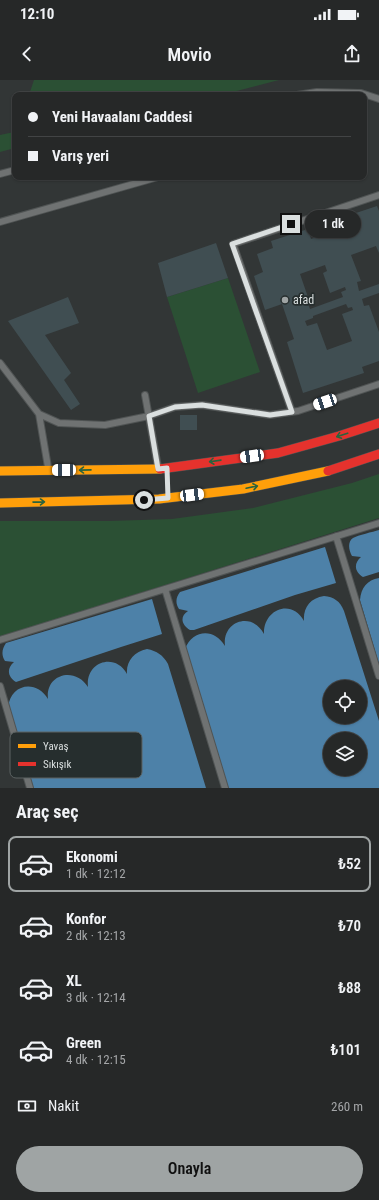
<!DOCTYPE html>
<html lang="tr">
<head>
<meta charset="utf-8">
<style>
  body { margin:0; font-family:"Roboto Condensed",sans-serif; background:#2e3030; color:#f1f3f6; height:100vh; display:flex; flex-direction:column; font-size:15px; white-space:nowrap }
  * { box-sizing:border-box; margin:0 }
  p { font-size:13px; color:#a4a6a8 }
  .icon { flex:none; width:22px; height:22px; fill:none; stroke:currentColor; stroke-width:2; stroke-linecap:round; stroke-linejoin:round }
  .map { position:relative; height:708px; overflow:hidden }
  .drawer { display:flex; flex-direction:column; background:#262828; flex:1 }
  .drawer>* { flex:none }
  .hud { position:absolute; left:12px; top:12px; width:355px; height:88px; border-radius:8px; box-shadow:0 1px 3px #0004,0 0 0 1px #424445; display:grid; align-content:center; height:88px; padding:0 16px; background:#262828 }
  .tools { position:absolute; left:323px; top:600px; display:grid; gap:8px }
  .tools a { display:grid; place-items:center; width:44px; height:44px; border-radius:50%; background:#262828; box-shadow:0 1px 3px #0004,0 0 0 1px #424445; font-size:20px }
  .end { position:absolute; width:18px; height:18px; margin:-9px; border:5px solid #dadfdf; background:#111; box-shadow:0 0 0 2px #111 }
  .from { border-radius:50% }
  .bubble { position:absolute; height:28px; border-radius:14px; background:#262828; box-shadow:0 1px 3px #0004,0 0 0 1px #424445; font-size:13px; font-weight:600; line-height:28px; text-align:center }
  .car { position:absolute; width:12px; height:24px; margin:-12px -6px; border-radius:5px; box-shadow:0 0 3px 1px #0007; background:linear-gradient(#fff 24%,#345 0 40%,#fff 0 76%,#345 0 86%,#fff 0) }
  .hud b { display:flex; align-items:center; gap:14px; height:38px; font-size:15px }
  .hud b+b { border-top:1px solid #424445 }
  .hud i { width:10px; height:10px; background:#f1f3f6 }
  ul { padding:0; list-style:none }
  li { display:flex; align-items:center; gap:12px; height:56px; margin:0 8px 6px; padding:0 8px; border:2px solid transparent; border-radius:8px }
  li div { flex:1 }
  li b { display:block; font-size:15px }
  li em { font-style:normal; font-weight:600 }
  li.active { border-color:#9fa4a4 }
  li>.icon { width:36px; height:36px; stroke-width:1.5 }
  h2 { padding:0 16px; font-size:18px; line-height:48px }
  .pay { display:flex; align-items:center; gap:10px; height:44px; padding:0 16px; font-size:15px }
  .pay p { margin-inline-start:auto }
  .button { display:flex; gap:8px; margin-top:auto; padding:8px 16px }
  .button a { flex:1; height:46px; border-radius:24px; background:#9fa4a4; color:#111; font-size:16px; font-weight:600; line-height:46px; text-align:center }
  .status { display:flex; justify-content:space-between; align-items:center; height:28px; padding:0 20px; background:#262828; direction:ltr }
  .status svg { height:11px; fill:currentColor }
  header { display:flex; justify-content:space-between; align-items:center; height:52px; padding:0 16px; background:#262828; font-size:18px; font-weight:600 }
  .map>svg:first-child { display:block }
  .green { fill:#2b5034 }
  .water { fill:#4d81a8; fill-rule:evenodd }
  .building { fill:#404e52; fill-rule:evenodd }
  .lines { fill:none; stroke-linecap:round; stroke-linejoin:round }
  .lane-casing { stroke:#505454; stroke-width:8 }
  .slow-casing { stroke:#505454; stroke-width:10 }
  .jam-casing { stroke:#505454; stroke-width:10 }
  .lane { stroke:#6f7272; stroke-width:6 }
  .slow { stroke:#ff9f0a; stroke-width:9 }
  .jam { stroke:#e5322d; stroke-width:9 }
  .oneway { stroke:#2a643e }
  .route { stroke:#dadfdf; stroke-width:5 }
  .poi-dot { fill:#9fa4a4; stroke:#262e2e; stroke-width:1.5 }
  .labels { text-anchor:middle; stroke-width:3.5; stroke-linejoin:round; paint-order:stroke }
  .poi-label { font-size:12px; fill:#dadfdf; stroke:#262e2e; text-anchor:start }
  .key { fill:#262e2e; stroke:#5c6363; stroke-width:1 }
  .key-label { font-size:11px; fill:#dadfdf }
</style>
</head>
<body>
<div class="status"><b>12:10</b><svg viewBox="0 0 49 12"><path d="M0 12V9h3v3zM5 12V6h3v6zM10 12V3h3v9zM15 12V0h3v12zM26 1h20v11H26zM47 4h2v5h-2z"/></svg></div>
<header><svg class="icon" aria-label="back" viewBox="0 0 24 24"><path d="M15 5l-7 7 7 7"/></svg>Movio<svg class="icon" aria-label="share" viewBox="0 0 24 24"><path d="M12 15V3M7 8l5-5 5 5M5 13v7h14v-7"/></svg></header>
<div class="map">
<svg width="379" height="708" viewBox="0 0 379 708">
  <rect width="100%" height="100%" fill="#323636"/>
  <path class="green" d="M34,0H279L221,15H29Z
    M15,49V68L0,72V55L14,52Z
    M228,198L260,292L198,313L167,217Z
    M379,394V438L0,557V441H109L172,439L253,428L352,403Z"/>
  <path class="water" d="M379,450V492L363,497C355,492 353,484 361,477L352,476C349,471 347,462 353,458C358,455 373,452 379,450Z
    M325,467L336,503L295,515L194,550H190C182,545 179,537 188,531L179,529C175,523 176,517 180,512Z
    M379,498V584L360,520C361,508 367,500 379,498Z
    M324,516C334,517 340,521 344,531L379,641V708H225L185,569C192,550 214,547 225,566C222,541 252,531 264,554C263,529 292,518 304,541C303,528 310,518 324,516ZM330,607H360V637H330ZM330,659H360V689H330Z
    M152,519L162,554L121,567L16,602C8,597 6,589 14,582L5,581C1,575 2,569 6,563Z
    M147,569C157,571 163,575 168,584L206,708H32L8,628C10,604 36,599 48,619C45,594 75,586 88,607C85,582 115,572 127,594C126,581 134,572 147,569Z"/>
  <path class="building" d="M377,126L379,131V173L376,166L351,175L361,201L357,202L359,211L379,204V213L362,219L364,226L369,225L379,252V281L362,287L364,293L303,313L287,262L294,259L282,224L265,230L254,196L263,192L257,174L273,168L271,161L308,149L311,159L346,147L344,137ZM325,185L327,191L323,193L330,213L345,207L346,210L341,212L343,217L310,229L307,221L309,220L300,194ZM346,224L348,228L352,227L353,230L342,234L352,261L327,270L317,243L307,246L305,241L313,238V236Z
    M216,163L228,198L167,217L158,183Z
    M68,217L79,243L45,255L71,293L64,300L80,324L71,330L8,241Z
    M180,335H197V350H180Z"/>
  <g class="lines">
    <defs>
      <path id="lane" d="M297,15L317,12L361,13L379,19
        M0,94L15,90
        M0,142L158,97
        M0,283L39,334L48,387
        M145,315L158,387
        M292,332L233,164L379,115
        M39,334L59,343L105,345L149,336L175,327L202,325L270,335L298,331L379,304
        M336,456L379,596
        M165,509L225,708
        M0,560L379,443
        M0,606L30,708"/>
      <path id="slow" d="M0,391L160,389
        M0,423L159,419L243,409L328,391"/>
      <path id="jam" d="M160,389L278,373L339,356L379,343
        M328,391L379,374"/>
    </defs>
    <use href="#lane" class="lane-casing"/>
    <use href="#slow" class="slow-casing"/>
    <use href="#jam" class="jam-casing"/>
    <use href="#lane" class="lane"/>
    <use href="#slow" class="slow"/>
    <use href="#jam" class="jam"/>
  </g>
  <defs><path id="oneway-shaft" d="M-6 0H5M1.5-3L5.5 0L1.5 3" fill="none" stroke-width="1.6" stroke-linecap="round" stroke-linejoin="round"/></defs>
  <g class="oneway">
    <use href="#oneway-shaft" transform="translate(342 355) rotate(162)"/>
    <use href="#oneway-shaft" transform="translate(215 381) rotate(172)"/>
    <use href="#oneway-shaft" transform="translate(85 390) rotate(179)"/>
    <use href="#oneway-shaft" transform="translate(252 407) rotate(-12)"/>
    <use href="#oneway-shaft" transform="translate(39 422) rotate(-1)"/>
  </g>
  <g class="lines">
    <path class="route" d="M144,420L168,418L167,388L158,389L149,336L175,327L202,325L270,335L292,332L232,164L291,144"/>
  </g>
  <circle class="poi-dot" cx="285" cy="220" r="4"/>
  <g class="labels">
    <g class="poi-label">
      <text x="293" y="224">afad</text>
    </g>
  </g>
  <rect x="10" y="652" width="132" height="46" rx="6" class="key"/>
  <rect x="18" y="664" width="18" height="4" fill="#ff9f0a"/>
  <rect x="18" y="682" width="18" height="4" fill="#e5322d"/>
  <g class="key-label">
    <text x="43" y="670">Yavaş</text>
    <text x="43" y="688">Sıkışık</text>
  </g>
</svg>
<div class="tools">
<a><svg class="icon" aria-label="locate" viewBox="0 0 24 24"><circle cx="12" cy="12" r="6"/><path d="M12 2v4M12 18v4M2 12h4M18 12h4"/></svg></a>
<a><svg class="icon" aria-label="layers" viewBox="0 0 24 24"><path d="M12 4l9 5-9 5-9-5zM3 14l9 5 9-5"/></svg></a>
</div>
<i class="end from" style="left:144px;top:420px"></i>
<i class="end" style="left:291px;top:144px"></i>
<div class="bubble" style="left:305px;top:130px;width:56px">1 dk</div>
<i class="car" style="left:325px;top:322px;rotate:251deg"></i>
<i class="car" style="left:252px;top:376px;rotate:262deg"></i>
<i class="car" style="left:64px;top:390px;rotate:269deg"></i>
<i class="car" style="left:192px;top:415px;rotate:83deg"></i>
<div class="hud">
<b><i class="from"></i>Yeni Havaalanı Caddesi</b>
<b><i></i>Varış yeri</b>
</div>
</div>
<section class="drawer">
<h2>Araç seç</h2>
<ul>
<li class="active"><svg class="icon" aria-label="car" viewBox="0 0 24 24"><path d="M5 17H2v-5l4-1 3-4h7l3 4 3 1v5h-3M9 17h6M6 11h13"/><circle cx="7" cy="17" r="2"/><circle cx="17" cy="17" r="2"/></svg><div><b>Ekonomi</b><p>1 dk · 12:12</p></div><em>₺52</em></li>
<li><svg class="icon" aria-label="car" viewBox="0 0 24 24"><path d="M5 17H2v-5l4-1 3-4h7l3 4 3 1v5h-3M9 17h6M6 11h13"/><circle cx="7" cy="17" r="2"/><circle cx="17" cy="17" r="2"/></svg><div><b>Konfor</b><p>2 dk · 12:13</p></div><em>₺70</em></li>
<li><svg class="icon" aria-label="car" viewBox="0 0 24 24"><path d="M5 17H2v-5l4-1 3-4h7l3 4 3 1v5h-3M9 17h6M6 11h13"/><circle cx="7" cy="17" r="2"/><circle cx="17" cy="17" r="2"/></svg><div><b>XL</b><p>3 dk · 12:14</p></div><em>₺88</em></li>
<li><svg class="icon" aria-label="car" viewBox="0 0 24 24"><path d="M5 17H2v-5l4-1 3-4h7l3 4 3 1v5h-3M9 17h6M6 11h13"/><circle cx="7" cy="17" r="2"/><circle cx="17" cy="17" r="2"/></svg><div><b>Green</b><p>4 dk · 12:15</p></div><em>₺101</em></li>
</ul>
<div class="pay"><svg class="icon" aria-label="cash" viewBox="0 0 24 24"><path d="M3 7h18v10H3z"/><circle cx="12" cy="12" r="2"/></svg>Nakit<p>260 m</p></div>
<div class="button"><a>Onayla</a></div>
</section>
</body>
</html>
